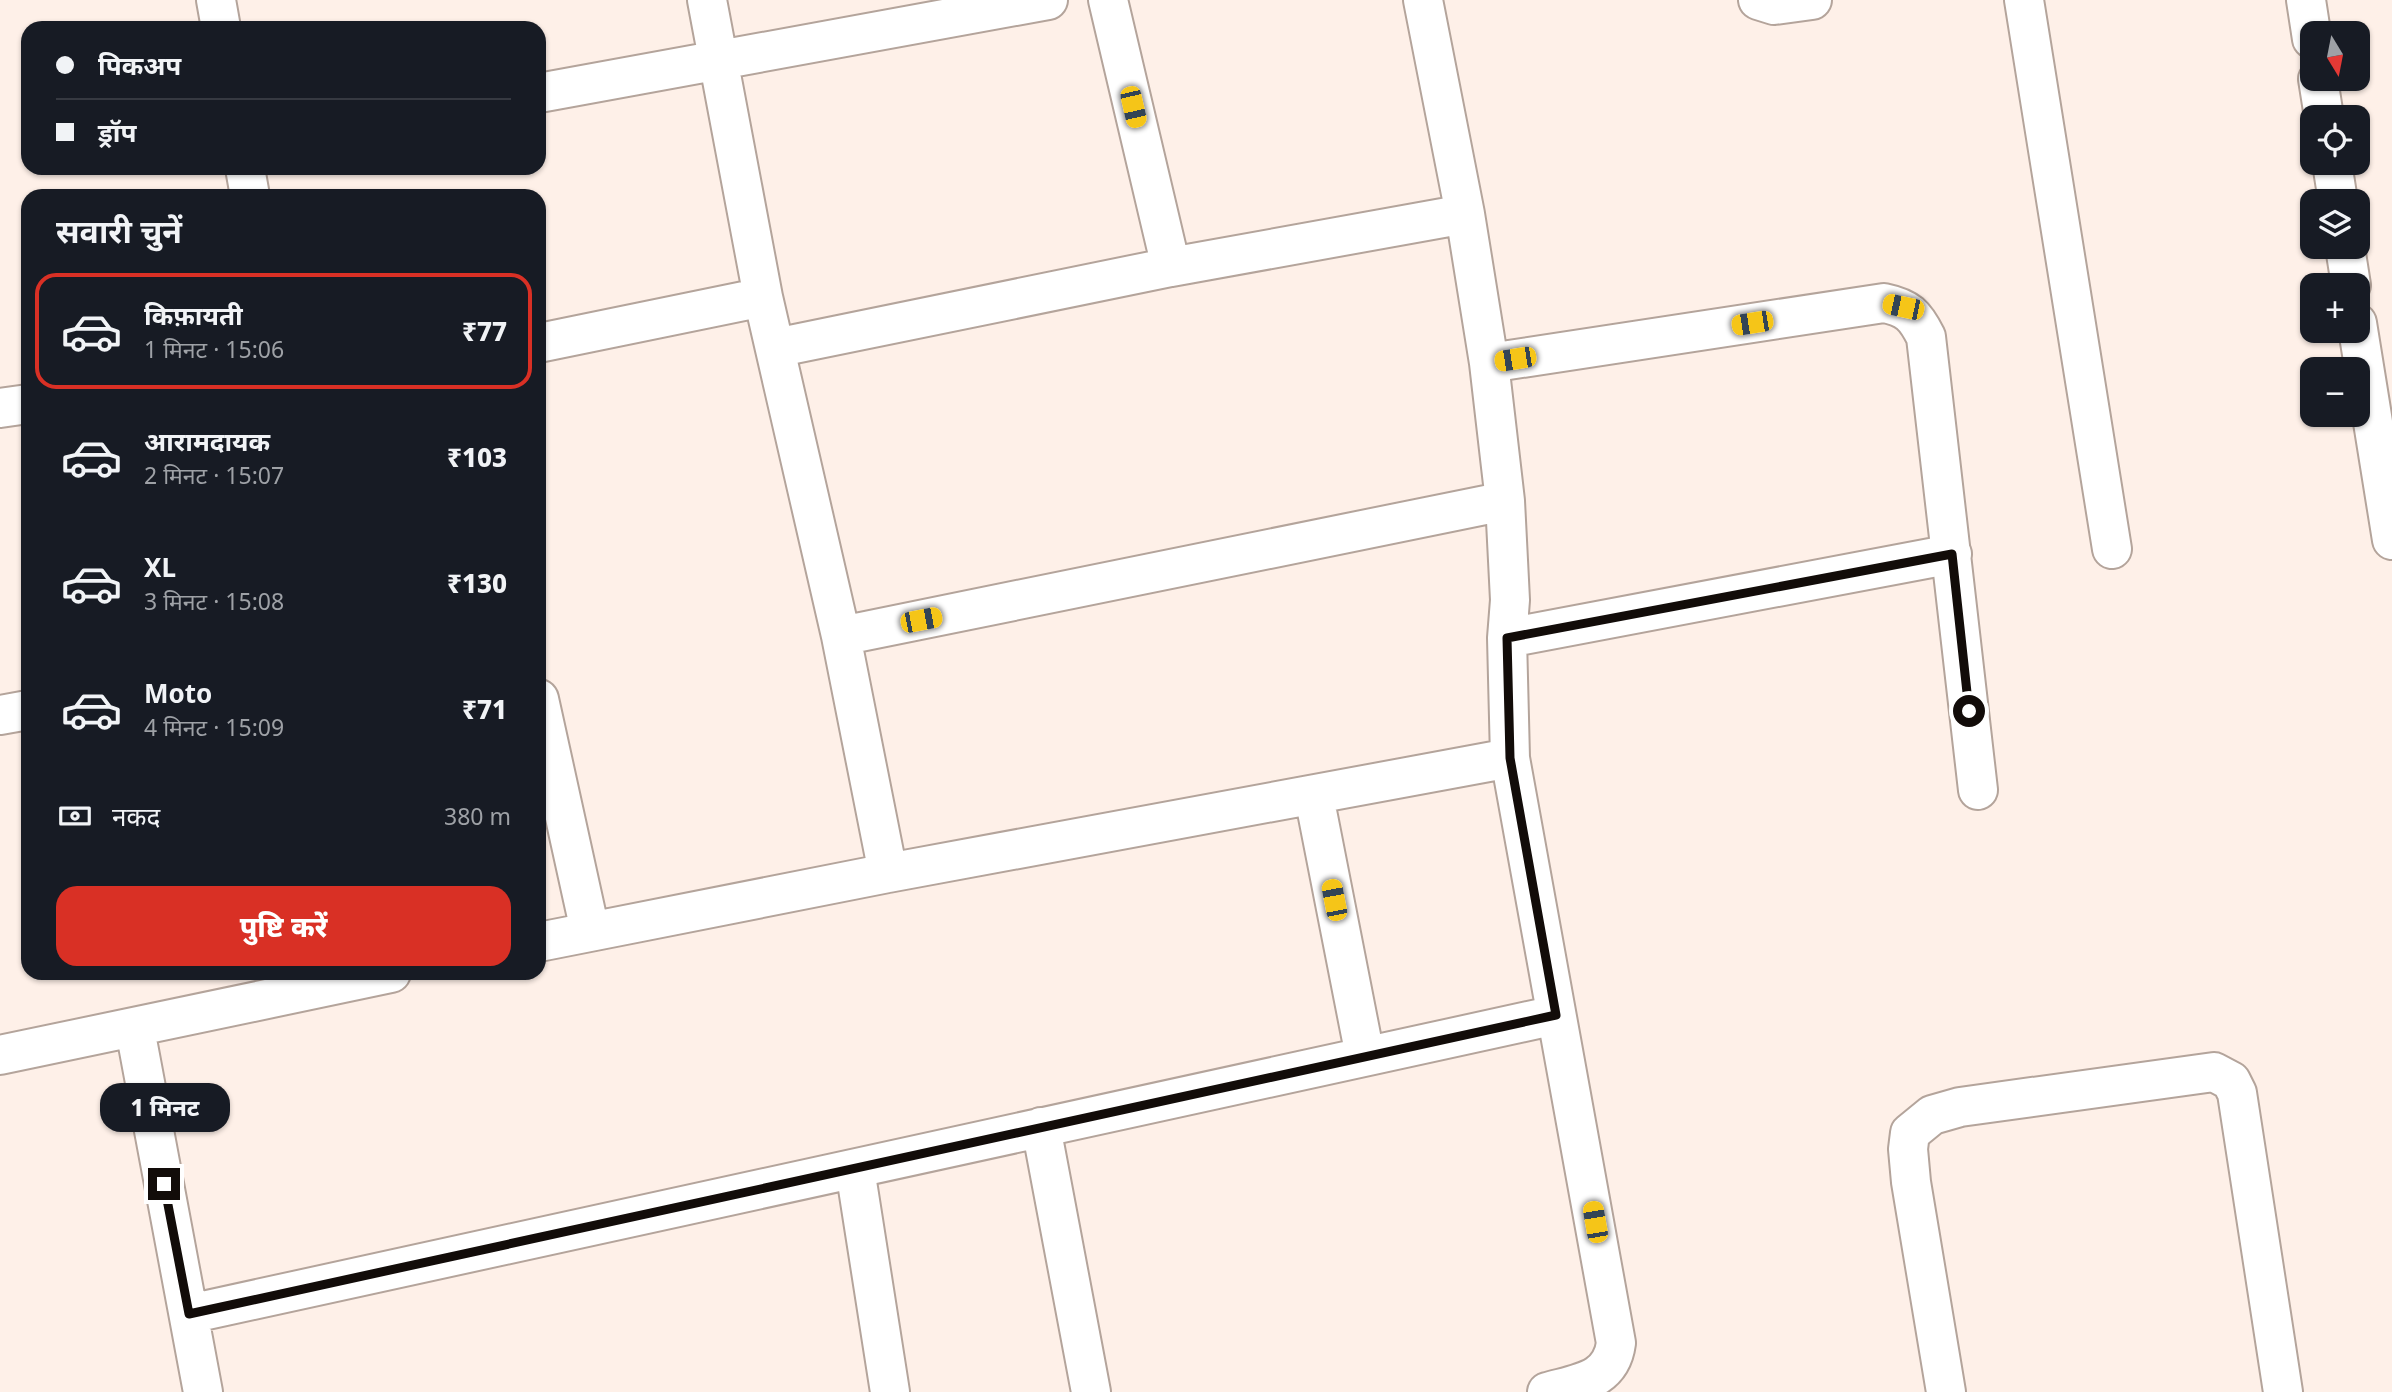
<!DOCTYPE html>
<html lang="hi">
<head>
<meta charset="utf-8">
<style>
  body { margin:0; font-family:"Noto Sans","Noto Sans Devanagari",sans-serif; background:#20242c; color:#f1f3f6; height:100vh; display:flex; flex-direction:column; font-size:26px; white-space:nowrap }
  * { box-sizing:border-box; margin:0 }
  p { font-size:23px; color:#9ea1a6 }
  .icon { flex:none; width:38px; height:38px; fill:none; stroke:currentColor; stroke-width:2; stroke-linecap:round; stroke-linejoin:round }
  .map { position:relative; flex:1; overflow:hidden }
  .drawer { position:absolute; left:21px; top:189px; width:525px; height:791px; display:flex; flex-direction:column; background:#171b24; border-radius:21px; box-shadow:0 2px 5px #0004 }
  .drawer>* { flex:none }
  .top-card { position:absolute; left:21px; top:21px; width:525px; height:154px; border-radius:21px; box-shadow:0 2px 5px #0004; display:grid; align-content:center; height:154px; padding:0 35px; background:#171b24 }
  .needle { width:46px; rotate:170deg }
  .tools { position:absolute; left:2300px; top:21px; display:grid; gap:14px }
  .tools a { display:grid; place-items:center; width:70px; height:70px; border-radius:14px; background:#171b24; box-shadow:0 2px 5px #0004; font-size:35px }
  .end { position:absolute; width:32px; height:32px; margin:-16px; border:9px solid #120c09; background:#fff; box-shadow:0 0 0 4px #fff }
  .from { border-radius:50% }
  .bubble { position:absolute; height:49px; border-radius:21px; background:#171b24; box-shadow:0 2px 5px #0004; font-size:23px; font-weight:800; line-height:49px; text-align:center }
  .car { position:absolute; width:21px; height:42px; margin:-21px -10px; border-radius:9px; box-shadow:0 0 5px 2px #0007; background:linear-gradient(#f5c518 24%,#345 0 40%,#f5c518 0 76%,#345 0 86%,#f5c518 0) }
  .top-card b { display:flex; align-items:center; gap:24px; height:66px; font-size:26px }
  .top-card b+b { border-top:2px solid #363941 }
  .top-card i { width:18px; height:18px; background:#f1f3f6 }
  ul { padding:0; list-style:none }
  li { display:flex; align-items:center; gap:21px; height:116px; margin:0 14px 10px; padding:0 21px; border:4px solid transparent; border-radius:21px }
  li div { flex:1 }
  li b { display:block; font-size:26px }
  li em { font-style:normal; font-weight:800 }
  li.on { border-color:#d93025 }
  li>.icon { width:63px; height:63px; stroke-width:1.5 }
  h2 { padding:0 35px; font-size:32px; line-height:84px }
  .pay { display:flex; align-items:center; gap:18px; height:77px; padding:0 35px; font-size:26px }
  .pay p { margin-inline-start:auto }
  .cta { display:flex; gap:14px; margin-top:auto; padding:14px 35px }
  .cta a { flex:1; height:80px; border-radius:21px; background:#d93025; color:#fff; font-size:28px; font-weight:800; line-height:80px; text-align:center }
  .map>svg:first-child { display:block }
  .lines { fill:none; stroke-linecap:round; stroke-linejoin:round }
  .minor-casing { stroke:#b4a49b; stroke-width:42 }
  .minor { stroke:#fff; stroke-width:38 }
  .route { stroke:#120c09; stroke-width:9 }
</style>
</head>
<body>
<div class="map">
<svg width="2392" height="1392" viewBox="0 0 2392 1392">
  <rect width="100%" height="100%" fill="#fef0e8"/>
  <g class="lines">
    <defs>
      <path id="minor" d="M216,0L221,28
        M707,0L763,297L841,636L888,873
        M1108,0L1171,267
        M1423,0L1465,214L1489,363L1505,501L1510,600L1507,638L1510,758L1616,1343C1611,1381 1579,1383 1547,1392
        M1758,0L1774,5L1812,0
        M2024,0L2112,549
        M2306,0L2312,39
        M2318,79L2324,117
        M539,93L1048,0
        M2332,163L2338,201
        M245,168L250,196
        M2345,247L2351,285
        M2357,323L2392,540
        M539,343L763,297
        M775,348L1171,267L1465,214
        M1489,363L1884,303C1908,308 1915,315 1926,337L1978,790
        M0,408L28,404
        M841,636L1505,501
        M1507,638L1952,554
        M539,699L590,931
        M0,715L28,710
        M1314,796L1365,1056
        M539,942L888,873L1510,758
        M135,1029L203,1392
        M0,1055L391,973
        M1041,1127L1091,1392
        M855,1169L890,1392
        M189,1314L1556,1015
        M1946,1392L1911,1182L1908,1149L1910,1133L1932,1115L1960,1107L2214,1072L2231,1081L2237,1093L2283,1392"/>
    </defs>
    <use href="#minor" class="minor-casing"/>
    <use href="#minor" class="minor"/>
  </g>
  <g class="lines">
    <path class="route" d="M164,1184L189,1314L1556,1015L1510,758L1507,638L1952,554L1969,711"/>
  </g>
</svg>
<div class="tools">
<a><svg class="needle" viewBox="-14 -14 28 28"><path d="M0-13l5 13h-10z" fill="#e53935"/><path d="M0 13l5-13h-10z" fill="#9ea1a6"/></svg></a>
<a><svg class="icon" aria-label="locate" viewBox="0 0 24 24"><circle cx="12" cy="12" r="6"/><path d="M12 2v4M12 18v4M2 12h4M18 12h4"/></svg></a>
<a><svg class="icon" aria-label="layers" viewBox="0 0 24 24"><path d="M12 4l9 5-9 5-9-5zM3 14l9 5 9-5"/></svg></a>
<a>+</a>
<a>−</a>
</div>
<i class="end from" style="left:1969px;top:711px"></i>
<i class="end" style="left:164px;top:1184px"></i>
<div class="bubble" style="left:100px;top:1083px;width:130px">1 मिनट</div>
<i class="car" style="left:1133px;top:107px;rotate:167deg"></i>
<i class="car" style="left:1903px;top:307px;rotate:282deg"></i>
<i class="car" style="left:1752px;top:323px;rotate:261deg"></i>
<i class="car" style="left:1515px;top:359px;rotate:261deg"></i>
<i class="car" style="left:921px;top:620px;rotate:79deg"></i>
<i class="car" style="left:1334px;top:900px;rotate:349deg"></i>
<i class="car" style="left:1595px;top:1222px;rotate:350deg"></i>
<div class="top-card">
<b><i class="from"></i>पिकअप</b>
<b><i></i>ड्रॉप</b>
</div>
<section class="drawer">
<h2>सवारी चुनें</h2>
<ul>
<li class="on"><svg class="icon" aria-label="car" viewBox="0 0 24 24"><path d="M5 17H2v-5l4-1 3-4h7l3 4 3 1v5h-3M9 17h6M6 11h13"/><circle cx="7" cy="17" r="2"/><circle cx="17" cy="17" r="2"/></svg><div><b>किफ़ायती</b><p>1 मिनट · 15:06</p></div><em>₹77</em></li>
<li><svg class="icon" aria-label="car" viewBox="0 0 24 24"><path d="M5 17H2v-5l4-1 3-4h7l3 4 3 1v5h-3M9 17h6M6 11h13"/><circle cx="7" cy="17" r="2"/><circle cx="17" cy="17" r="2"/></svg><div><b>आरामदायक</b><p>2 मिनट · 15:07</p></div><em>₹103</em></li>
<li><svg class="icon" aria-label="car" viewBox="0 0 24 24"><path d="M5 17H2v-5l4-1 3-4h7l3 4 3 1v5h-3M9 17h6M6 11h13"/><circle cx="7" cy="17" r="2"/><circle cx="17" cy="17" r="2"/></svg><div><b>XL</b><p>3 मिनट · 15:08</p></div><em>₹130</em></li>
<li><svg class="icon" aria-label="car" viewBox="0 0 24 24"><path d="M5 17H2v-5l4-1 3-4h7l3 4 3 1v5h-3M9 17h6M6 11h13"/><circle cx="7" cy="17" r="2"/><circle cx="17" cy="17" r="2"/></svg><div><b>Moto</b><p>4 मिनट · 15:09</p></div><em>₹71</em></li>
</ul>
<div class="pay"><svg class="icon" aria-label="cash" viewBox="0 0 24 24"><path d="M3 7h18v10H3z"/><circle cx="12" cy="12" r="2"/></svg>नकद<p>380 m</p></div>
<div class="cta"><a>पुष्टि करें</a></div>
</section>
</div>
</body>
</html>
